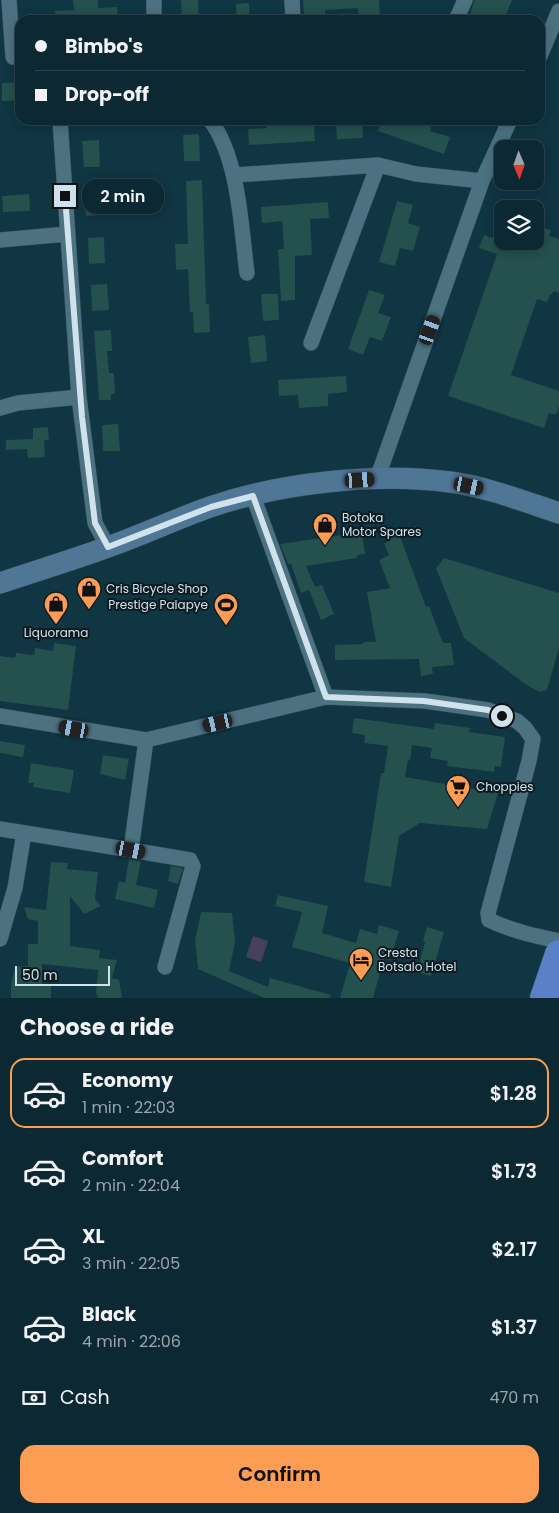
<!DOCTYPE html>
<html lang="en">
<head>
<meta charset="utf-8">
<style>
  body { margin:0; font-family:Poppins,sans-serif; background:#1a343e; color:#f1f3f6; height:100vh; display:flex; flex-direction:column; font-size:19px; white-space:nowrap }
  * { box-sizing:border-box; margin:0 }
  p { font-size:16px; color:#9aa6ac }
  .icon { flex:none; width:28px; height:28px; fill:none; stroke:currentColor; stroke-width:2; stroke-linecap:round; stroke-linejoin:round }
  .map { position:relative; height:998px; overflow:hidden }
  .details { display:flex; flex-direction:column; background:#0c2832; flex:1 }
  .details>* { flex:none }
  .guide { position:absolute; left:15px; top:15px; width:530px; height:110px; border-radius:15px; box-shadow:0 2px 12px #0003,0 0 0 1px #2c444d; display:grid; align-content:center; height:110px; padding:0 20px; background:#0c2832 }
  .needle { width:32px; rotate:178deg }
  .controls { position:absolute; left:494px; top:140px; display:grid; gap:10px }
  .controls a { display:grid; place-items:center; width:50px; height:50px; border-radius:10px; background:#0c2832; box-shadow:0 2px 12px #0003,0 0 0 1px #2c444d; font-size:25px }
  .scale { position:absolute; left:15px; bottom:12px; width:95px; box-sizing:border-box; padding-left:5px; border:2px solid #d0e3ec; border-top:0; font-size:14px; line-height:18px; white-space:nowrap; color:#d0e3ec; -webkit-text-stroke:4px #0b1b21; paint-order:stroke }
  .end { position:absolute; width:22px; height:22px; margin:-11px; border:6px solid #d0e3ec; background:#111; box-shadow:0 0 0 2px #111 }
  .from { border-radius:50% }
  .bubble { position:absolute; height:35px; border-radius:15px; background:#0c2832; box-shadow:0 2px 12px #0003,0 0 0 1px #2c444d; font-size:16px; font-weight:600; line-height:35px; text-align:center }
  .car { position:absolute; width:15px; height:30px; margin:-15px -8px; border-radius:6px; box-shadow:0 0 4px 1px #0007; background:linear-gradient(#222 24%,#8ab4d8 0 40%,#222 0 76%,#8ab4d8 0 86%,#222 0) }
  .guide b { display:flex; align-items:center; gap:18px; height:48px; font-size:19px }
  .guide b+b { border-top:1px solid #2c444d }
  .guide i { width:12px; height:12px; background:#f1f3f6 }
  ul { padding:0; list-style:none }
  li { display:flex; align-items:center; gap:15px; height:70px; margin:0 10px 8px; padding:0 10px; border:2px solid transparent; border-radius:15px }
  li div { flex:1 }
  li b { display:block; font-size:19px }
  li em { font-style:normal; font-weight:600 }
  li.selected { border-color:#fc9d53 }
  li>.icon { width:45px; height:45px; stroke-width:1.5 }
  h2 { padding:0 20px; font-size:22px; line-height:60px }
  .pay { display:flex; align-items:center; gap:12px; height:55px; padding:0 20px; font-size:19px }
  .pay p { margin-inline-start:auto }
  .primary-button { display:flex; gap:10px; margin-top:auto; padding:10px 20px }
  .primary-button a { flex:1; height:58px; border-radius:15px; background:#fc9d53; color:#111; font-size:20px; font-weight:600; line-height:58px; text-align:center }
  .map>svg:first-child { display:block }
  .water { fill:#47405d }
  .building { fill:#24504e }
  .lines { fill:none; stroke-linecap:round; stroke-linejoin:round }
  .street-casing { stroke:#375059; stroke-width:16 }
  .secondary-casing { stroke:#375059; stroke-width:22 }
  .highway-casing { stroke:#375059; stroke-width:29 }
  .street { stroke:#4c7181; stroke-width:15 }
  .secondary { stroke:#507696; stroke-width:21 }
  .highway { stroke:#5a81c7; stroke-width:28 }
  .route { stroke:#d0e3ec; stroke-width:6 }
  .labels { text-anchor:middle; stroke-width:4; stroke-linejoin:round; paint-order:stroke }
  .poi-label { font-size:12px; fill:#d0e3ec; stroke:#0b1b21; text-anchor:start }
</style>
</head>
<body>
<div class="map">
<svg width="559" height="998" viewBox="0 0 559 998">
  <rect width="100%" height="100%" fill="#103543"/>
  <path class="water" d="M253,936L268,941L261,962L246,957Z"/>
  <path class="building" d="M73,0H98V8L117,7L118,20H56L55,11L74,10Z
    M181,0H198L199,20H182Z
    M303,0H379L380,16L359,17L358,8L325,10V16L304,17Z
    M474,0H512L504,20H481L470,15Z
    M249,3V20H237L236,4Z
    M20,82V100L2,101V83Z
    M266,120H295V126L314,125L315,141L249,145L248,129L267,128Z
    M382,120H433L430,131L450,137L444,154L378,131Z
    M362,121L363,138L337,139L336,123Z
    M199,134L200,161H184L183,135Z
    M99,140L100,167H84L82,141Z
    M202,180L206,304H209L210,332L194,333L193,312H190L188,269L176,270L175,244H188L186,181Z
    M101,189L102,215L86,216L85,190Z
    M29,194L30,211L3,212L2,196Z
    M397,201L413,205L408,223L420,227L413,251L400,248L395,266L379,262Z
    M328,202L329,218L310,219L312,255L295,256V300L281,301L278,249H284L282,221L262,223L261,207Z
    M535,225L551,230L549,236L559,239V293L553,291L552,295L550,294L547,302L537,299L511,375L559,391V406L556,415L549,413L544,428L448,396L497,254L479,248L484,235L502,241H535Z
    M104,237L105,263L89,264L88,238Z
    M107,284L109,310L92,311L91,285Z
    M369,290L385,295L378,313L391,317L382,341L370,337L363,355L348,349Z
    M261,294H278L279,320L263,321Z
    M111,330L112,351H107L109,373H114L115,394H111V400H99L94,331Z
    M265,335L267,361L251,363L248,337Z
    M346,376L347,392L328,394V406L299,408L298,395L279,396L278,380Z
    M118,424L120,451H103L102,425Z
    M48,427L49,440H44L45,457L28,458L27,449L6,450V440L33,439V428Z
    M397,528L426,607L429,606L443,643H451L454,665L432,667L433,674L421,676L419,659L335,660V645L363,644V642H376L367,592L390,588L379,560L389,555L384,543L388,542L385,533Z
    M362,532L365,554L357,555V558L306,566L315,587L322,585L334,614L321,620L309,590L301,593L291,564H288L280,544Z
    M444,558L559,593V648L547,690L540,692L528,686L464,638L436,568Z
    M54,643L76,646L68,710L0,701V656L15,658L16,653L34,655L35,648L53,651Z
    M354,718L434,729L435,723L470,728L469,732L505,737L501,767L495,766L494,772L447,766L448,761L430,758L432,748L412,745L410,761L408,760L405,777L498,793L487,829L420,823L399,836L391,887L364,882L381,773H384L388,746L364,743L365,735L352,733Z
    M0,741L25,745L23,757L0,753Z
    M103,755L129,759L125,780L100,774Z
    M31,763L74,770L70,793L33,787L34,783H28Z
    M129,859L141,861L136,885L158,890L154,908L115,899L119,881L125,883Z
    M51,862L68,863L67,869L98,872L95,899L101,906L84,914L70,896V946L100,950L99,958L117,960L112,978L119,980L122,998H98L96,992L98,970L42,964V984L51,986V998H11V984L15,967L28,966V944H38V921L28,919L24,907L46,910Z
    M171,866L183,868L178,884L168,881Z
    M278,895L328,906L322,933L356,943L360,929L377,934L379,925L399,931L390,960L384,958L373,998H340L350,963L292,947L302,912L275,906Z
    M201,912L232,913L235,942L229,971L268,987L270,978L331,995L330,998H264L198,969L195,940Z
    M427,927L444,932L431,976L417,972L425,942L423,941Z"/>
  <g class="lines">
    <defs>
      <path id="street" d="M9,0L13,57
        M292,0L293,20
        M154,20V0
        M456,20L465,0
        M540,56L559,11
        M60,120L79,397L95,523L108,547
        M210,120C239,158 241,227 247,273
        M235,175L378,165L416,174L482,181
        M0,240L67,234
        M311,343L378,165
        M0,408L18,403L79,397
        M377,479L482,181L510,120
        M253,496L326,697
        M0,716L146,740L326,697L351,698L425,701L488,710L517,721L525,728L533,739L529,761L488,913L489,920C512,931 535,936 559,941
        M0,829L131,850L190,860L193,866L165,967
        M131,850L146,740
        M0,939L15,888L24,833"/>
      <path id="secondary" d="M0,583C36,571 72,560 108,547C142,535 176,519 210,507C280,483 377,472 450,482C487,487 523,501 559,513"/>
      <path id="highway" d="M544,998L559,954"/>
    </defs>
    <use href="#street" class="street-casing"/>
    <use href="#secondary" class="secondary-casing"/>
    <use href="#highway" class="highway-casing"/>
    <use href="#street" class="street"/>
    <use href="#secondary" class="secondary"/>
    <use href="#highway" class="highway"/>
  </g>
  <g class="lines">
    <path class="route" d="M65,196L82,417L95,523L108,547L211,507L253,496L326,697L424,701L488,710L502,716"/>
  </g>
  <defs>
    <symbol id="shop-pin" viewBox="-11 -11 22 30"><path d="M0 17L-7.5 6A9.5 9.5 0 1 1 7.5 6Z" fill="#fc9d53" stroke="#0b1b21"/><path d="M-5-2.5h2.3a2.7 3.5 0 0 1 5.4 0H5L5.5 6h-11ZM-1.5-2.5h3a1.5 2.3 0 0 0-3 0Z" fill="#111"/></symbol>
    <symbol id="stadium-pin" viewBox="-11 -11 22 30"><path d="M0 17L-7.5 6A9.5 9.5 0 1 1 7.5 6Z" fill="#fc9d53" stroke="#0b1b21"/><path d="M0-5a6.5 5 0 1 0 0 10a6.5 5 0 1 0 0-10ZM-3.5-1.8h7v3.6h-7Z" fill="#111"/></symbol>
    <symbol id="supermarket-pin" viewBox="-11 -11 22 30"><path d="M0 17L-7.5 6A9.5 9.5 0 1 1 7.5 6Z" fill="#fc9d53" stroke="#0b1b21"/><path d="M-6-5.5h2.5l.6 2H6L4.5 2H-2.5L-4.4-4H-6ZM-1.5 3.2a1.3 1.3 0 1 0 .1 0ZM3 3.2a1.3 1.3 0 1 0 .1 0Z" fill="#111"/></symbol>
    <symbol id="hotel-pin" viewBox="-11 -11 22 30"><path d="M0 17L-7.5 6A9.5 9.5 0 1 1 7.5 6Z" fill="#fc9d53" stroke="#0b1b21"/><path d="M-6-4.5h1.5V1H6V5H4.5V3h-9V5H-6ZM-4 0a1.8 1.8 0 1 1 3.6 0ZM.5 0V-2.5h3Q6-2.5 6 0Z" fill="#111"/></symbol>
  </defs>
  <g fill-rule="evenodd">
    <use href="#shop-pin" x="311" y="511" width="28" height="38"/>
    <use href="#shop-pin" x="75" y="575" width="28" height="38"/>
    <use href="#shop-pin" x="42" y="590" width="28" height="38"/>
    <use href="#stadium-pin" x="212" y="591" width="28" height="38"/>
    <use href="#supermarket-pin" x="444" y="773" width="28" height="38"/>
    <use href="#hotel-pin" x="347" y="946" width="28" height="38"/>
  </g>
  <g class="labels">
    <g class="poi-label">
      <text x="342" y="522">Botoka<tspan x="342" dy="14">Motor Spares</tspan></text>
      <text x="106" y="593">Cris Bicycle Shop</text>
      <text x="208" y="609" text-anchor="end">Prestige Palapye</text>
      <text x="56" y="637" text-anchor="middle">Liquorama</text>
      <text x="476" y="791">Choppies</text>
      <text x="378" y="957">Cresta<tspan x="378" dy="14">Botsalo Hotel</tspan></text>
    </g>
  </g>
</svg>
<div class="controls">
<a><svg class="needle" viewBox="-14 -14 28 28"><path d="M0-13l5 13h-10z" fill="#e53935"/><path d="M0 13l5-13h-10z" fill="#9aa6ac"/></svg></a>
<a><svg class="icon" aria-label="layers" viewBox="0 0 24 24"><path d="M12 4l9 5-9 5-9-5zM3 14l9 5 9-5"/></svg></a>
</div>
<div class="scale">50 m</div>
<i class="end from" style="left:502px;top:716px"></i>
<i class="end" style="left:65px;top:196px"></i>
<div class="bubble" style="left:82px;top:179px;width:82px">2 min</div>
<i class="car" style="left:430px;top:330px;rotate:20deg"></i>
<i class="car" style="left:360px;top:480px;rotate:87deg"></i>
<i class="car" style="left:469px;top:486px;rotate:102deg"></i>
<i class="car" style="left:218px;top:723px;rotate:257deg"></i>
<i class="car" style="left:74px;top:729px;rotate:280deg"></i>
<i class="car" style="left:131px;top:850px;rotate:101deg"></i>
<div class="guide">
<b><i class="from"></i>Bimbo's</b>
<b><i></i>Drop-off</b>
</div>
</div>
<section class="details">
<h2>Choose a ride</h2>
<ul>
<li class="selected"><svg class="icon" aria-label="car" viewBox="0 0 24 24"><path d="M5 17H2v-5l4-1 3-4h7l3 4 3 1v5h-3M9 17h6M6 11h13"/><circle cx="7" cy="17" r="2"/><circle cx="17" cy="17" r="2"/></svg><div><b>Economy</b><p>1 min · 22:03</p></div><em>$1.28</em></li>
<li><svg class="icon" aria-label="car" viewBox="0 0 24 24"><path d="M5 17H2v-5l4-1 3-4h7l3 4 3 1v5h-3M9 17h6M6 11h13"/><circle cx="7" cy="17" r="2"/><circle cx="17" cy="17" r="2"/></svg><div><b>Comfort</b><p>2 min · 22:04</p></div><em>$1.73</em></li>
<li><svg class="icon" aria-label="car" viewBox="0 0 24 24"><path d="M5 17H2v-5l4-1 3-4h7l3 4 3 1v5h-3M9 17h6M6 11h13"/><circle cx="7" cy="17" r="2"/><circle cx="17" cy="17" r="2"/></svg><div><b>XL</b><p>3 min · 22:05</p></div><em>$2.17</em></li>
<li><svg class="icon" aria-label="car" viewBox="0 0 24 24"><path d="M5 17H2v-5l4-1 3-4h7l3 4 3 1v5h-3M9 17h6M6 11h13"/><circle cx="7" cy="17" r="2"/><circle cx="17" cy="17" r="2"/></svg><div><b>Black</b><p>4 min · 22:06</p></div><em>$1.37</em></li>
</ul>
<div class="pay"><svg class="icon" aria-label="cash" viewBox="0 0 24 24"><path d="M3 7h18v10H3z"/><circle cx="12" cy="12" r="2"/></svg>Cash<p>470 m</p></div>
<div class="primary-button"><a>Confirm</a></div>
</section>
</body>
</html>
